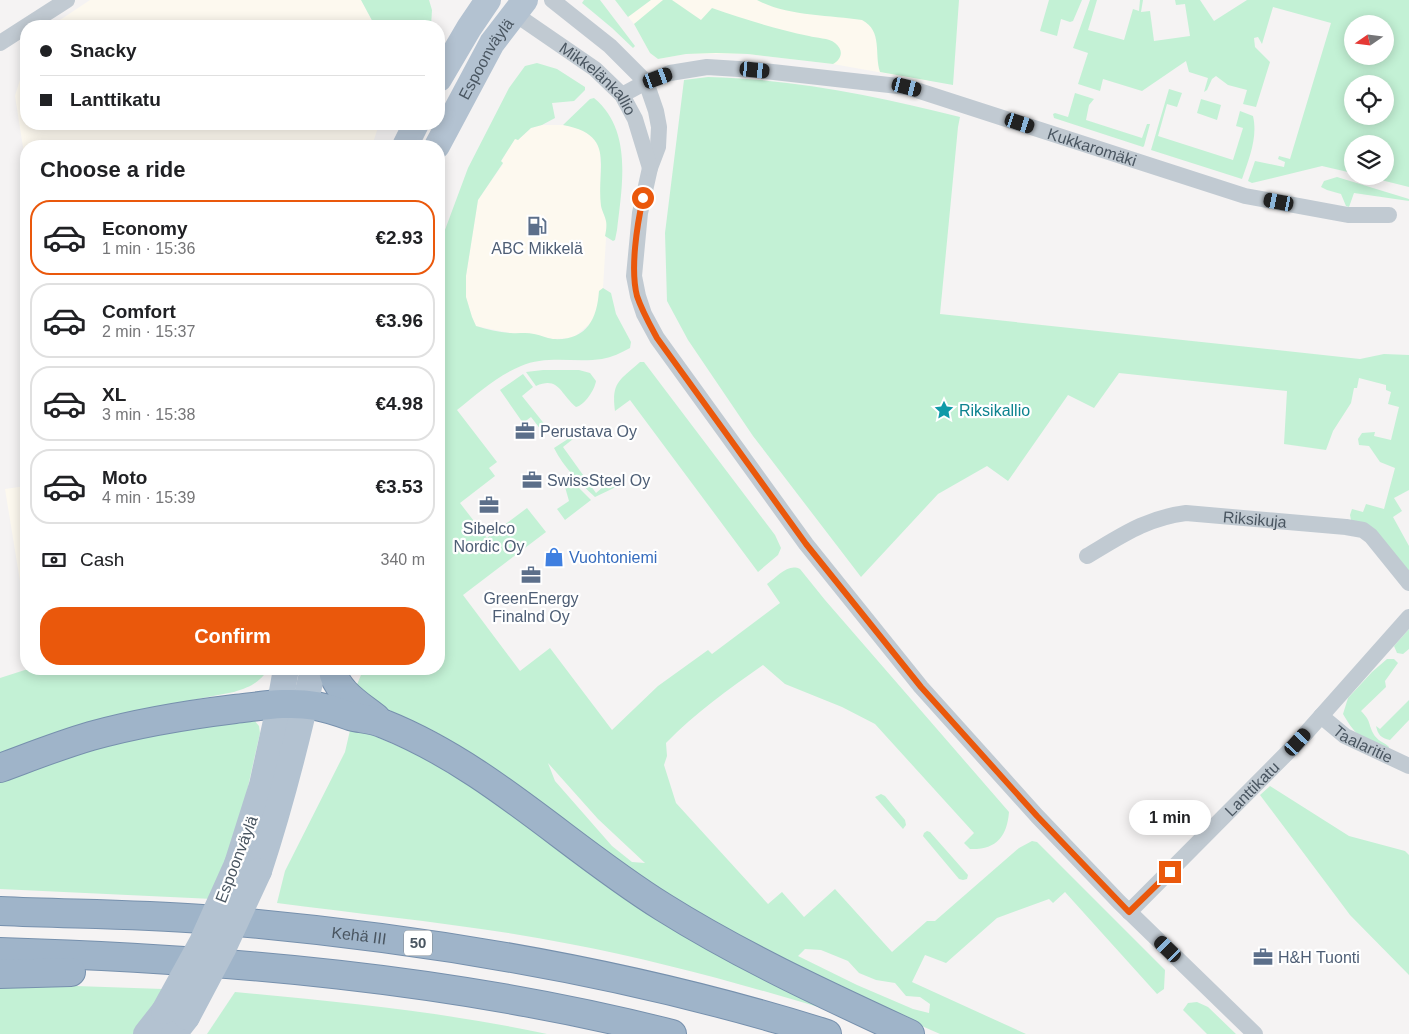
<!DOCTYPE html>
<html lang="en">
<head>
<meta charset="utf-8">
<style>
  body { margin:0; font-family:Arial,sans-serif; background:#f6f6f6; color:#202124; height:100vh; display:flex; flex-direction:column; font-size:19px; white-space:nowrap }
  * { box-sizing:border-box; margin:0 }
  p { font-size:16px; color:#757577 }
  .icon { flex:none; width:28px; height:28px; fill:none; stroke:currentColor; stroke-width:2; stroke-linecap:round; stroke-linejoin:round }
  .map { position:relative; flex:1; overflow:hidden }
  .side { position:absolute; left:20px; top:140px; width:425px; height:535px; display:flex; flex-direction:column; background:#fff; border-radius:20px; box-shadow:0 2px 12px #0003 }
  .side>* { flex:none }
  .guide { position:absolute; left:20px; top:20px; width:425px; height:110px; border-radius:20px; box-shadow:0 2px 12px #0003; display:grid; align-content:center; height:110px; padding:0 20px; background:#fff }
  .needle { width:32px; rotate:256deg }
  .buttons { position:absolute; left:1344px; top:15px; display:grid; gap:10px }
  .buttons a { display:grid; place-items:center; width:50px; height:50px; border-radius:50%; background:#fff; box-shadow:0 2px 12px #0003; font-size:25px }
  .end { position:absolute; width:22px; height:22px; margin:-11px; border:6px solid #ea580c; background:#fff; box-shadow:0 0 0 2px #fff }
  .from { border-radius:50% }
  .bubble { position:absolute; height:35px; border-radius:18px; background:#fff; box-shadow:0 2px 12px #0003; font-size:16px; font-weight:600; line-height:35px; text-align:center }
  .car { position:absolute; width:15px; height:30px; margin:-15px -8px; border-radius:6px; box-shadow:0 0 4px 1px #0007; background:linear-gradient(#222 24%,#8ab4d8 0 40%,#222 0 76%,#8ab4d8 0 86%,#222 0) }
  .guide b { display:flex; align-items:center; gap:18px; height:48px; font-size:19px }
  .guide b+b { border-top:1px solid #e0e0e0 }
  .guide i { width:12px; height:12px; background:#202124 }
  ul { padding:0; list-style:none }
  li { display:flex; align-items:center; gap:15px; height:75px; margin:0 10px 8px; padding:0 10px; border:2px solid #e0e0e0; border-radius:20px }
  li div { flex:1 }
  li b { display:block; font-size:19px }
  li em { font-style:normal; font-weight:600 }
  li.current { border-color:#ea580c }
  li>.icon { width:45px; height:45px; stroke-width:1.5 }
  h2 { padding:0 20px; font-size:22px; line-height:60px }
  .pay { display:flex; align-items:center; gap:12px; height:55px; padding:0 20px; font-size:19px }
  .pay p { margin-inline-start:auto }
  .button { display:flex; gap:10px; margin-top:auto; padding:10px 20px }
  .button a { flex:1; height:58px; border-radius:20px; background:#ea580c; color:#fff; font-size:20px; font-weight:600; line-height:58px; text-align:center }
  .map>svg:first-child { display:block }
  .commercial { fill:#fdf9ef }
  .green { fill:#c3f1d5; fill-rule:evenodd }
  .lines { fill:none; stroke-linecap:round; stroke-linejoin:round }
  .trunk-casing { stroke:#7690ad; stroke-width:30 }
  .minor { stroke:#c1cad2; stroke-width:16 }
  .primary { stroke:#b3c2d1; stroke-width:26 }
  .trunk { stroke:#9fb4c9; stroke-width:28 }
  .primary-bridge { stroke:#b3c2d1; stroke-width:26 }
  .route { stroke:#ea580c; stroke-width:6 }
  .labels { text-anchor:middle; stroke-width:4.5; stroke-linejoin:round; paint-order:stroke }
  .shield { fill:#fff; stroke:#808990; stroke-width:1 }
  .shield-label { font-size:15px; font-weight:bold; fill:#4a5661 }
  .street-label { font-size:16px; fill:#4a5661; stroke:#fff }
  .service-label { font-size:16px; fill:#4e5e75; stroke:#fff }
  .culture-label { font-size:16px; fill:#0d838f; stroke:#fff; text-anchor:start }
  .shop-label { font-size:16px; fill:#366cbe; stroke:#fff; text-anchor:start }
</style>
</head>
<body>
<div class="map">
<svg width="1409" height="1034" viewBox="0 0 1409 1034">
  <rect width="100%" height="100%" fill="#f5f3f3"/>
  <path class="commercial" d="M90,0H361L375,26H51Z
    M615,0H927L928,81L833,64L748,54H686L658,59L650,53L634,24Z
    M26,60V124H379L372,146H26V166L15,96Z
    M542,125H563L579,128L592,136L600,148L601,207L607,222L603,288L599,291L598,307L594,320L573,338L552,339L534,334L510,333L476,326L472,317L466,297V276L478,200L503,164L501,162L515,138L518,140L531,128Z
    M26,486V618L5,489Z"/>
  <path class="green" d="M361,0H429L432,10L431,26H375Z
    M584,0H600L635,46L633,48L612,28L582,3Z
    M615,0H651L628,17Z
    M663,0H672L701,20L712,8C744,19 775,29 809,36C816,38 829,38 835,43C844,50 842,59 833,64L748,54L716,53L686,54L658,59L650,53L634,24Z
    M757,0H959L953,85L880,72C874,54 883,31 862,20C830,15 786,16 757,0Z
    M1049,0H1082L1073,21L1070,22L1061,19L1057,36L1040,31Z
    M1090,0H1097L1088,30L1124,40L1133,9L1139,11L1140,0H1143L1141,12L1150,11L1154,41L1190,36L1185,4L1176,5L1175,0H1200L1214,21L1247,0H1409V187L1365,176H1385V144H1352V173L1322,166L1252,183L1248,181L1255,161L1284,167L1285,162L1278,159L1279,156L1290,159L1331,23L1273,7L1262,44L1258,37L1254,38L1255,47L1270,62L1256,107L1243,104L1247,90L1228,85L1216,76L1212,79L1207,90L1204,92L1208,78L1189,72L1186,61L1142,91L1103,79L1100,91L1078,84L1088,53L1073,48ZM1352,24H1385V56H1352ZM1352,84H1385V116H1352Z
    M537,63L557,69L585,87V90L574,101L552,103L555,118L542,125L531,128L518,140L515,139L501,161L503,163L478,200L466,276V297L472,317L476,326C488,330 499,332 511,333C518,334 526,332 534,334C540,335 546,338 553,339C586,341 597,320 599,291L603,288L611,293L616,314L631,342L630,348C621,353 612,357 602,359C576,363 546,355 521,366C497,376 477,394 457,410L497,462L489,468L495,476L460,503L487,538L527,508L546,532L463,595L520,671L550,648L612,730L658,686L708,650L712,654L780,603L767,584C777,577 788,563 800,569L825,600L1009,812C1007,837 996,850 970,849L964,843L974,833L875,724L842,707L785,684L763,665C729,689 695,713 666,743L667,756L664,765L676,803L768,904L782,892L804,917L835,889L892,952L927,921H935L1019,848L1032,841L1037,842L1165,970L1164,989L1157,994L1065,892L1053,903L1049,899L997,918L946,963L925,955L912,982L1026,1034H940L849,994L698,915L602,853L499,773L436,732L353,694L361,675V669H439V246L468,168L509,88L525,66ZM548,763L598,819L645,863L632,862L612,846L555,781ZM805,949L821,950L848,961L859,973L876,980L895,983L906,996L920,997L930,1004L929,1013L913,1009L857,985L798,956Z
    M708,77C794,79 877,96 960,117L958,127L940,314L1360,359L1384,354L1409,355V490L1394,498L1402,511L1393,517L1409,546V576L1351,520L1350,515L1352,509L1363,512L1366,504L1384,509L1395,468L1380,462L1369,446L1359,445L1358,439L1362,433L1375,432L1374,436L1391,440L1399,407L1388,404L1391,392L1386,390V385L1359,378L1357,388H1354L1351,403L1333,431L1326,450L1284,444L1287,391L1119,373L1094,408L1068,395L1008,481L987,466L938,494L861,577L753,436L688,340L667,301L665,233L684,80Z
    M1169,89L1182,93L1177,107L1167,104L1158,136L1233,160L1243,128L1236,126L1240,111L1253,116C1258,137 1249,159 1242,179L1151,150Z
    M1075,93L1094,99L1089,105L1086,120L1142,138L1147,124H1150L1144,146L1143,147L1054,118L1053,114L1055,113L1068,117Z
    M594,98C633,130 622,186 617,230L615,240L613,241L605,236C606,231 607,226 606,221C605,216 602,211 601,206C596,167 617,135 563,125L590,99Z
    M1201,99L1221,105L1217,120L1197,113Z
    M1337,177L1409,199V201L1354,193L1349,207L1346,206L1341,194L1327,190L1321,187L1324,181Z
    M640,362H644L775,535L781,548L778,555L758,572L630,400L615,411C611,382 620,380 640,362Z
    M543,370H579L590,373L596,381C595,389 585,405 576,407C560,394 559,376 536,386L526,372Z
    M523,374L533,387L522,396L550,431L545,435L531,417L523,423L500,390Z
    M571,437L573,439L563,447L596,493L616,476L619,477L620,481L618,486L595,497C579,482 564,468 554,448Z
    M568,480H571L591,500L565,520L557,509L569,501L565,487Z
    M1409,629V649L1403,654L1397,653L1394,646Z
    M1387,659H1394L1398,663L1385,681L1386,687L1361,711C1371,721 1368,723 1373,733C1377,741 1384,742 1389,747L1388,750C1363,740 1357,738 1343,714L1348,698L1372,672Z
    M28,669H269C258,683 251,687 234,692L125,713L56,734L0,754V678Z
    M1409,700V720L1390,740C1381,738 1378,735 1376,726L1380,729Z
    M254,720L259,726L260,733L245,800L213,899L0,889V780L36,766L149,733Z
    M351,726L414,753L473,787L541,834L848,1016C756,988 664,962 570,944C474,925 375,916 277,903L285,871L345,752Z
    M1270,786L1349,836L1405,851L1409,855V975L1350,915L1260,795Z
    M881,794L885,796L905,820L906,825L903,829L875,797Z
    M927,831L930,832L968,875L967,879L963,880L959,879L923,836L924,833Z
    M47,985L163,989L134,1034H0V987Z
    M235,992C340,1002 445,1012 547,1034H207Z
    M1197,1002L1208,1007L1236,1034H1207L1183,1010L1188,1003Z"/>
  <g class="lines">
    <defs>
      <g id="trunk">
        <path d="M333,669C334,690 361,706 376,718"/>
        <path d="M0,768C30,757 60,745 91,736C138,723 186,715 235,709C262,706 289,701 316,706C327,708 339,712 350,716C361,719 373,719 384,724C489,766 568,848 663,907C741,956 826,995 910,1034"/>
        <path id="s7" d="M0,911C67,914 135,914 202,919C413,936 624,970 827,1034"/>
        <path d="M0,952C226,959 452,978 672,1034"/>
        <path d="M0,974L71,972"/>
      </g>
    </defs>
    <use href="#trunk" class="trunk-casing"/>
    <g class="minor">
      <path d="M552,0L610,46L646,82L656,111L659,127L658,147L650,168L640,213L634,276L638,296L644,314L657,338L806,544L921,687L1037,816L1119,902L1255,1034"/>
      <path id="s1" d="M515,14L595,69L622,95L635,119L650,168"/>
      <path d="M0,43L67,0"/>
      <path id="s2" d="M622,95L646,82L670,73L707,67L755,70L907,87L1245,196L1348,215H1389"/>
      <path id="s3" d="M1087,556C1121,536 1146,518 1186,513L1346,527L1363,530L1371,536L1409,583"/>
      <path id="s4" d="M1321,716L1345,736L1409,766"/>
      <path id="s5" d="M1129,912L1298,742L1409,617"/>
    </g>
    <g class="primary">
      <path d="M439,79L469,28L488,0"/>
      <path d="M405,146L416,124"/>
      <path id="s6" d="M437,146L492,43L525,0"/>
      <path d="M237,864L262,785L280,703L286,669"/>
      <path d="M259,871C281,804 298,737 313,669"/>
      <path d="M146,1034L164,1011"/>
      <path d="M174,1034L187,1017"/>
    </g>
    <use href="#trunk" class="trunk"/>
    <path class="primary-bridge" d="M164,1011L202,942L237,864
      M187,1017L223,949L259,871"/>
  </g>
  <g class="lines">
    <path class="route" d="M643,198C637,225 630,269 637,296C642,311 650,325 657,338L806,544L921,687L1037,816L1129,912L1170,872"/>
  </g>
  <defs>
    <symbol id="fuel-bare" viewBox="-9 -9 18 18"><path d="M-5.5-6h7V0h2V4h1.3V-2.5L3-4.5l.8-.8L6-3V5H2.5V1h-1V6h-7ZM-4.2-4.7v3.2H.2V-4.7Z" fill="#5c6f8a" stroke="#fff" stroke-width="2.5" paint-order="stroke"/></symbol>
    <symbol id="sight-bare" viewBox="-9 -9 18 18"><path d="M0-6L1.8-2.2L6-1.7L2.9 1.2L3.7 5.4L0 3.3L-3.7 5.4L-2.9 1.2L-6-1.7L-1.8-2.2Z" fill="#0f9aa8" stroke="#fff" stroke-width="2.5" paint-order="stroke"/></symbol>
    <symbol id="office-bare" viewBox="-9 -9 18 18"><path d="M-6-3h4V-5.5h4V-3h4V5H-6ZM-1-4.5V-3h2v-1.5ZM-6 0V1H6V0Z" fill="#5c6f8a" stroke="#fff" stroke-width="2.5" paint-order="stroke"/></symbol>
    <symbol id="shop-bare" viewBox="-9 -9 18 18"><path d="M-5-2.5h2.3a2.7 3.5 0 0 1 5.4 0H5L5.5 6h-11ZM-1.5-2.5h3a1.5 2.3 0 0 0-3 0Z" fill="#3f7fe0" stroke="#fff" stroke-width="2.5" paint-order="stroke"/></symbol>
  </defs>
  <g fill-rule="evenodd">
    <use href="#fuel-bare" x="523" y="212" width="28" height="28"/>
    <use href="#sight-bare" x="930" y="396" width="28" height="28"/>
    <use href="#office-bare" x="511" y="417" width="28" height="28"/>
    <use href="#office-bare" x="518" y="466" width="28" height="28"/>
    <use href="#office-bare" x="475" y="491" width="28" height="28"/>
    <use href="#shop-bare" x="540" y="543" width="28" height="28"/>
    <use href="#office-bare" x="517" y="561" width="28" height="28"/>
    <use href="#office-bare" x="1249" y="943" width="28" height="28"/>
  </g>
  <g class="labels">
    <rect class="shield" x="404" y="930.5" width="28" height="25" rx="4"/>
    <g class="shield-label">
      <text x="418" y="948">50</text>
    </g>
    <g class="street-label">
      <text dy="6" stroke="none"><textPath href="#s6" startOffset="100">Espoonväylä</textPath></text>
      <text dy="6" stroke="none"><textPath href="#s1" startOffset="106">Mikkelänkallio</textPath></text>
      <text dy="6" stroke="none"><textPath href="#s2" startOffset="486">Kukkaromäki</textPath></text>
      <text dy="6" stroke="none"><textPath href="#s3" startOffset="178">Riksikuja</textPath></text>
      <text dy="6" stroke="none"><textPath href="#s4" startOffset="51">Taalaritie</textPath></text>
      <text dy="6" stroke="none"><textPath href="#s5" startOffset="174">Lanttikatu</textPath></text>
      <text transform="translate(236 859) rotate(-69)" y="6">Espoonväylä</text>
      <text dy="6" stroke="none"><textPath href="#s7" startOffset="360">Kehä III</textPath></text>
    </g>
    <g class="service-label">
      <text x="537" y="254">ABC Mikkelä</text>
      <text x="540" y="437" text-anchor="start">Perustava Oy</text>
      <text x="547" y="486" text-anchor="start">SwissSteel Oy</text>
      <text x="489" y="534">Sibelco<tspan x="489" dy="18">Nordic Oy</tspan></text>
      <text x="531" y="604">GreenEnergy<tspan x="531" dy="18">Finalnd Oy</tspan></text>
      <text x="1278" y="963" text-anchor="start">H&amp;H Tuonti</text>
    </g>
    <g class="culture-label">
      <text x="959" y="416">Riksikallio</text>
    </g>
    <g class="shop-label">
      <text x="569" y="563">Vuohtoniemi</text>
    </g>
  </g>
</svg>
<div class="buttons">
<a><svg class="needle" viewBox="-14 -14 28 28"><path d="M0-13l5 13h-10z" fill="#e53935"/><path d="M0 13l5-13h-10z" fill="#757577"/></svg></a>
<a><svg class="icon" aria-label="locate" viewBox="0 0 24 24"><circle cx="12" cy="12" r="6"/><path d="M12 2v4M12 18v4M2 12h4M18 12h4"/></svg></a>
<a><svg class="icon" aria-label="layers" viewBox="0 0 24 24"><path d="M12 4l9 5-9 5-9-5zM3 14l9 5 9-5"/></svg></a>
</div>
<i class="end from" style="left:643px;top:198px"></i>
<i class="end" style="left:1170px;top:872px"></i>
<div class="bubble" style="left:1129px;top:800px;width:82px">1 min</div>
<i class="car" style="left:755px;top:70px;rotate:96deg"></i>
<i class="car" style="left:658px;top:78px;rotate:70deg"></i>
<i class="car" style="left:907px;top:87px;rotate:104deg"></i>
<i class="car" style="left:1020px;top:123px;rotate:108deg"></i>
<i class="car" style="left:1279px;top:202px;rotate:281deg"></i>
<i class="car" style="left:1298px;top:742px;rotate:42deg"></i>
<i class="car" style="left:1168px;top:949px;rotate:314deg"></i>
<div class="guide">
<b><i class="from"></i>Snacky</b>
<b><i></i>Lanttikatu</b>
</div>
<section class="side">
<h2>Choose a ride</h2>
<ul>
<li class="current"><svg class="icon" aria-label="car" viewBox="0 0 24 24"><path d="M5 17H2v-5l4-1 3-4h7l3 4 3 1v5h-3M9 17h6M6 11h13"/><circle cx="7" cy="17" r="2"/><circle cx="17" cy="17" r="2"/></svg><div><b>Economy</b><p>1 min · 15:36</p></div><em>€2.93</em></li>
<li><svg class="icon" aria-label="car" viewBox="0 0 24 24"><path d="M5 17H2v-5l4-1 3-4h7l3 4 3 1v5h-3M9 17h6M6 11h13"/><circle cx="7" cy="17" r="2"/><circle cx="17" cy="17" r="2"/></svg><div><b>Comfort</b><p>2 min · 15:37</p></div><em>€3.96</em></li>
<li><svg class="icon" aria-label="car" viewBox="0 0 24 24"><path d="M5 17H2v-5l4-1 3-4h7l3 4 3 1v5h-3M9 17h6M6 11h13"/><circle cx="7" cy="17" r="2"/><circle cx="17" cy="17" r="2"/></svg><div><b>XL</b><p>3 min · 15:38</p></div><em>€4.98</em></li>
<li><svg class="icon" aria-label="car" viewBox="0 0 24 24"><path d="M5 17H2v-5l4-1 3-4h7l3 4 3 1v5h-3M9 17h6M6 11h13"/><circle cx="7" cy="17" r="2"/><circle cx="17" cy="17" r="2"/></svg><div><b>Moto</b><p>4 min · 15:39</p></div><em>€3.53</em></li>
</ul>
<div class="pay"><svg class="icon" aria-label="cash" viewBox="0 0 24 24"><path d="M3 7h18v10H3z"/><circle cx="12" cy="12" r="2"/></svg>Cash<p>340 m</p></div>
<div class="button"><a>Confirm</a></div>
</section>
</div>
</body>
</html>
